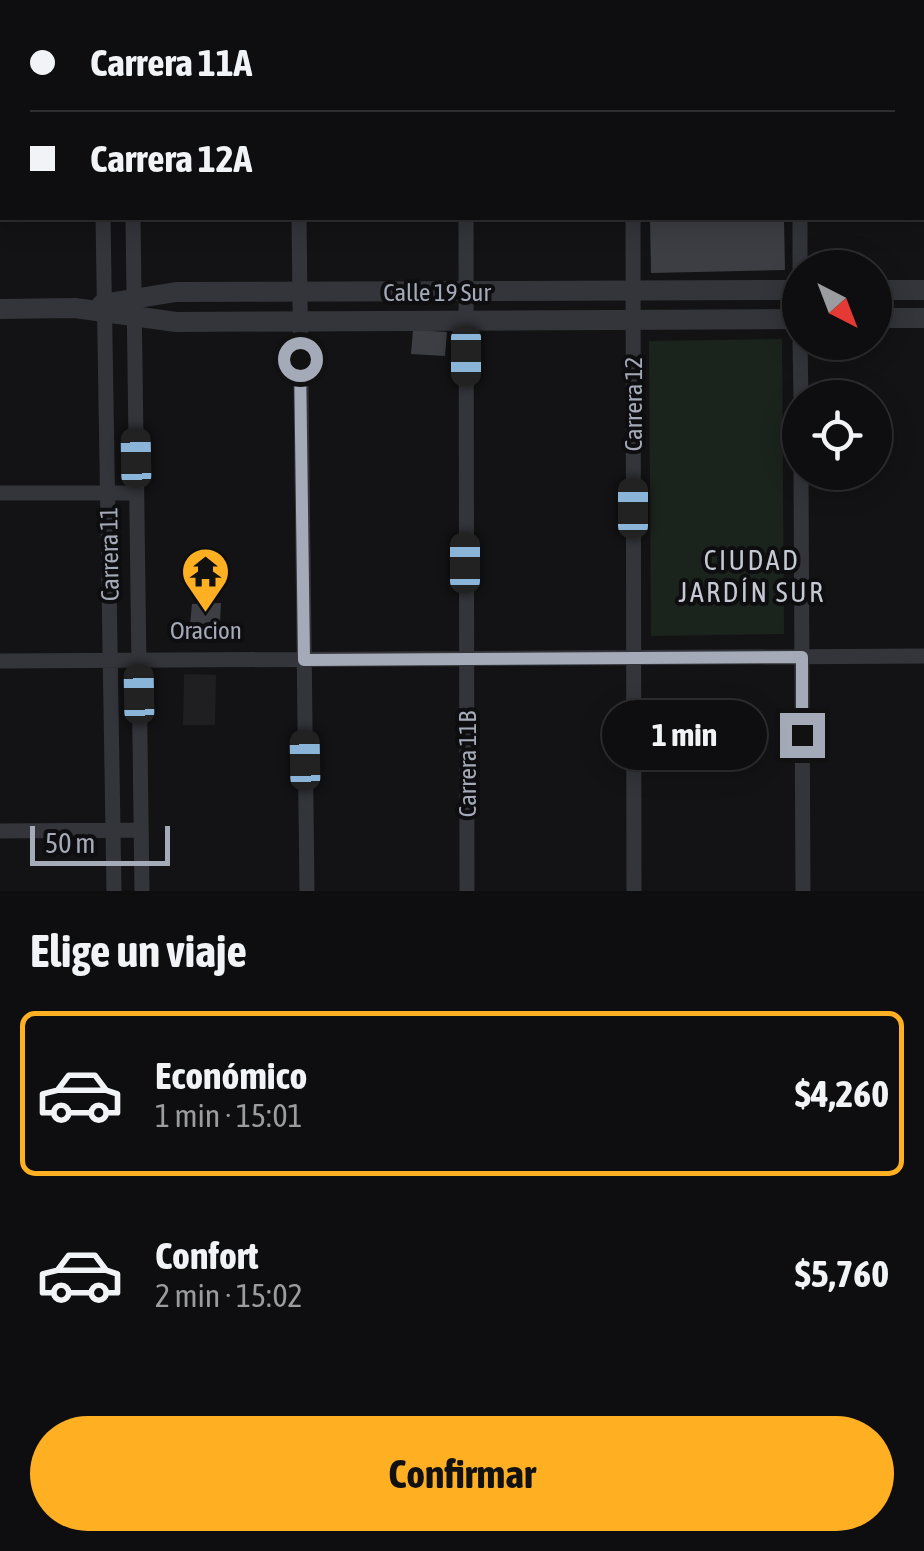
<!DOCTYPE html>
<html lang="es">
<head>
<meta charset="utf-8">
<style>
  body { margin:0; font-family:"Asap Condensed",sans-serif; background:#1c1c1e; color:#f1f3f6; height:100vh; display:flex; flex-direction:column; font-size:38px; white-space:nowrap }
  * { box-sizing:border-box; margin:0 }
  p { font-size:32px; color:#9b9c9f }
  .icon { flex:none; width:55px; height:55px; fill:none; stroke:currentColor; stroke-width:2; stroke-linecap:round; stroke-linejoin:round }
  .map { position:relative; height:891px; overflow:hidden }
  .details { display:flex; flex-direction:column; background:#0e0e10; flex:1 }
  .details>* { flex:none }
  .hud { position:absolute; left:0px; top:0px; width:925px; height:220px; box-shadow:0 5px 25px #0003,0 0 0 2px #2e2e30; display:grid; align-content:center; height:220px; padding:0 30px; background:#0e0e10 }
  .needle { width:65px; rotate:138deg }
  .buttons { position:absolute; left:782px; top:250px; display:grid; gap:20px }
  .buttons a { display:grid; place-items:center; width:110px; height:110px; border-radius:50%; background:#0e0e10; box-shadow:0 5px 25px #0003,0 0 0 2px #2e2e30; font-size:50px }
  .scale { position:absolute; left:30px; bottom:25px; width:140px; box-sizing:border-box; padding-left:10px; border:5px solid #a4aab7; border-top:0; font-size:28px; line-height:35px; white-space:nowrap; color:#a4aab7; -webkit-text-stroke:8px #0e0e10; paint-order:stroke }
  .end { position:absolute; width:45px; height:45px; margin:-22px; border:12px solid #a4aab7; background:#111; box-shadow:0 0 0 5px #111 }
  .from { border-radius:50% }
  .bubble { position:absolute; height:70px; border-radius:35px; background:#0e0e10; box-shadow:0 5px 25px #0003,0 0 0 2px #2e2e30; font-size:32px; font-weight:700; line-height:70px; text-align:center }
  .car { position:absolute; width:30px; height:60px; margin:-30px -15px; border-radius:12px; box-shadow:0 0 8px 2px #0007; background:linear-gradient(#222 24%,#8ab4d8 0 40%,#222 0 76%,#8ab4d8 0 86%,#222 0) }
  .hud b { display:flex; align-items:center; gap:35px; height:95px; font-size:38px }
  .hud b+b { border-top:2px solid #2e2e30 }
  .hud i { width:25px; height:25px; background:#f1f3f6 }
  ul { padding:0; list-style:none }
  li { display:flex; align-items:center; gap:30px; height:165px; margin:0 20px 15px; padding:0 10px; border:5px solid transparent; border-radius:15px }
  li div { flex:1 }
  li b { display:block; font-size:38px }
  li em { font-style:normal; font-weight:700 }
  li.selected { border-color:#ffaf22 }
  li>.icon { width:90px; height:90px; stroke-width:1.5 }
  h2 { padding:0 30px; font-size:45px; line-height:120px }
  .action { display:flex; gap:20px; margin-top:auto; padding:20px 30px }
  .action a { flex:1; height:115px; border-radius:60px; background:#ffaf22; color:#111; font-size:40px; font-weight:700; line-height:115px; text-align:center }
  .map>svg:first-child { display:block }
  .built { fill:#1f1f22 }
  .green { fill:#1b241c }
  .building { fill:#3d3e43 }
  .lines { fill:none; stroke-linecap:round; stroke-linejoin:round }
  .minor { stroke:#34353b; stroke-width:15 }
  .tertiary { stroke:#34353b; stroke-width:20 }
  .primary { stroke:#50525a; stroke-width:25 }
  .route { stroke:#a4aab7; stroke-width:12 }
  .labels { text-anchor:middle; stroke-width:8; stroke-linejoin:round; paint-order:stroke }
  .street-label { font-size:25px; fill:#a4aab7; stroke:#0e0e10 }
  .poi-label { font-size:25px; fill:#a4aab7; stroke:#0e0e10 }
  .neighbourhood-label { font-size:28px; letter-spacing:2.5px; fill:#c5c9d3; stroke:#0e0e10 }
</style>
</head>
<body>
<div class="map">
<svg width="924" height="891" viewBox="0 0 924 891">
  <rect width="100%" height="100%" fill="#131315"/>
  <path class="built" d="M184,674L216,675L215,725H183Z"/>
  <path class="green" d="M782,339L784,634L651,636L649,341Z"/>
  <path class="building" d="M650,218H784L785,270L651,273Z
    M413,330L447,332L445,356L411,354Z
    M221,603L220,624L190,625L192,604Z"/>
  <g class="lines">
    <path class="minor" d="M99,0V2
      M130,0V2
      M296,0V2
      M463,0V2
      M732,0V2
      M701,2V0
      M922,83H924
      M103,218L114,891
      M133,218L142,891
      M299,218L307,891
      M466,218L467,891
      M633,218L634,891
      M800,218V268
      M800,342L801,398
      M801,472L803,891
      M0,493H136
      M0,661L924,656
      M0,831L141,830"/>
    <path class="tertiary" d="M875,290H924
      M102,304L176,292L800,290
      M0,309L75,308L176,322L800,319
      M875,318H924"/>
    <path class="primary" d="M204,2L223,0
      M0,31L2,30"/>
  </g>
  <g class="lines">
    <path class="route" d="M300,359L304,660L802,657V735"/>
  </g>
  <defs>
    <symbol id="temple-pin" viewBox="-11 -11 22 30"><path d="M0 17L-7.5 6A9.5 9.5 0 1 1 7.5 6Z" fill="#ffaf22" stroke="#0e0e10"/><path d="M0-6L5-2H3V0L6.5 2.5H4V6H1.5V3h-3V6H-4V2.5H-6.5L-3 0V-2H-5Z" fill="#111"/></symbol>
  </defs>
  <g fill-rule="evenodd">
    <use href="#temple-pin" x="178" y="544" width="55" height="75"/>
  </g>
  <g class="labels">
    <g class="street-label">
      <text x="437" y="301">Calle 19 Sur</text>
      <text transform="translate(633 404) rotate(-90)" y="9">Carrera 12</text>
      <text transform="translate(109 554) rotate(-91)" y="9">Carrera 11</text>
      <text transform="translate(467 764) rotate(-90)" y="9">Carrera 11B</text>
    </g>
    <g class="poi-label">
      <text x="206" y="639">Oracion</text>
    </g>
    <g class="neighbourhood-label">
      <text x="752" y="570">CIUDAD<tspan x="752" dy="32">JARDÍN SUR</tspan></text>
    </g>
  </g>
</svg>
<div class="buttons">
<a><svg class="needle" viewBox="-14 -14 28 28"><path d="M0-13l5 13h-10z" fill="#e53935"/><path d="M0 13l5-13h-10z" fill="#9b9c9f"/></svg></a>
<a><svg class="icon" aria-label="locate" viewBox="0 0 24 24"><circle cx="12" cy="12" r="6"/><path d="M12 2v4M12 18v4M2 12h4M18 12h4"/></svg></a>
</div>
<div class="scale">50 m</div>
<i class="end from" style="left:300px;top:359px"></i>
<i class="end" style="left:802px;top:735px"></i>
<div class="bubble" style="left:602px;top:700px;width:165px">1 min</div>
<i class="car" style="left:466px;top:356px;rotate:180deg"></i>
<i class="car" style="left:136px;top:458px;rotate:359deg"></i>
<i class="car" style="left:633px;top:508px;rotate:0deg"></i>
<i class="car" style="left:465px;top:563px;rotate:0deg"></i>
<i class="car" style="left:139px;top:694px;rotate:359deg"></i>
<i class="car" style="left:305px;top:760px;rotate:359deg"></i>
<div class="hud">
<b><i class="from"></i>Carrera 11A</b>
<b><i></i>Carrera 12A</b>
</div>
</div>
<section class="details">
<h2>Elige un viaje</h2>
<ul>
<li class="selected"><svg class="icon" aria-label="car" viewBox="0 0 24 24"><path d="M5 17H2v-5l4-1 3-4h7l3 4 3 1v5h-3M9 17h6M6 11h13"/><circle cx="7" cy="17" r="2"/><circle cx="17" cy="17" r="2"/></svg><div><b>Económico</b><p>1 min · 15:01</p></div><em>$4,260</em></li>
<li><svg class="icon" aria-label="car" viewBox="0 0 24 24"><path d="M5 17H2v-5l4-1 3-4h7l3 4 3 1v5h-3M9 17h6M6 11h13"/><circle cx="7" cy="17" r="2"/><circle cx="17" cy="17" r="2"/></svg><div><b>Confort</b><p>2 min · 15:02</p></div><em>$5,760</em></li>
</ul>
<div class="action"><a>Confirmar</a></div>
</section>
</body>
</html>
